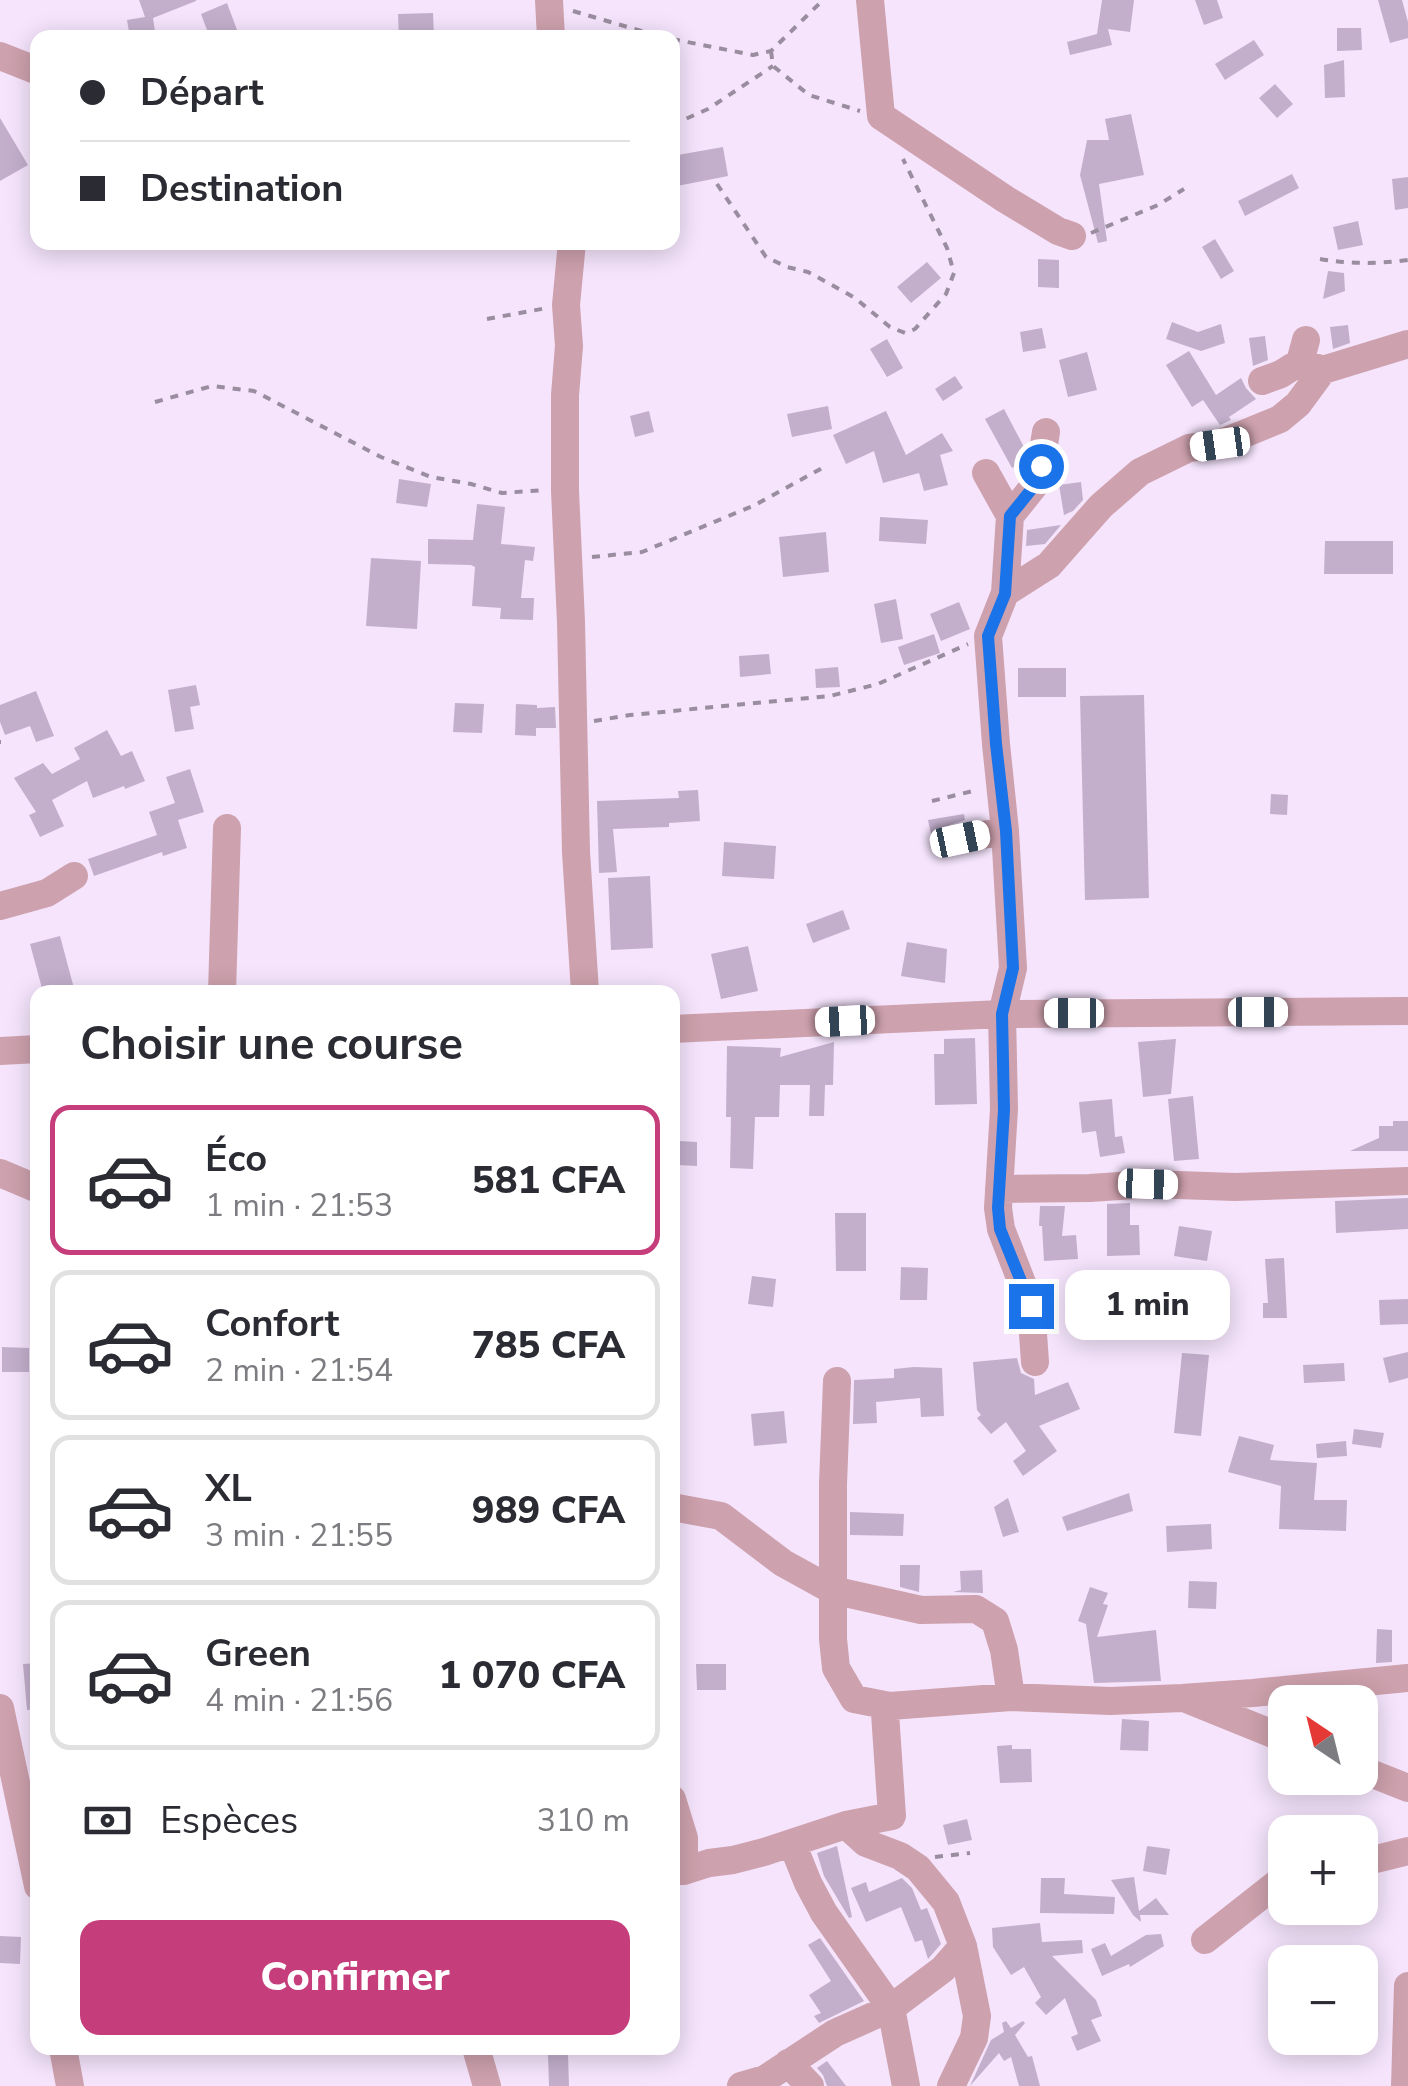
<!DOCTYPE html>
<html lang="fr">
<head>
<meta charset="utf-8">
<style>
  body { margin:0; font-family:"Nunito Sans",sans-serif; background:#f2f2f3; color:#2b2b33; height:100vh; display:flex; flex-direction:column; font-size:38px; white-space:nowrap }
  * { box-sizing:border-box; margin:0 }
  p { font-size:32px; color:#7c7c81 }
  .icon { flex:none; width:55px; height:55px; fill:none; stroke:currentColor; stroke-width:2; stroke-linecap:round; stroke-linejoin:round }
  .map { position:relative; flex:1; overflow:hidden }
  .panel { position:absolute; left:30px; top:985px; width:650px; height:1070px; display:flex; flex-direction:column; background:#fff; border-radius:20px; box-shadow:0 5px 25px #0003 }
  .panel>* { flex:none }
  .hud { position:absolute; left:30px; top:30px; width:650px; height:220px; border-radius:20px; box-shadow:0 5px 25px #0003; display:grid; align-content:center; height:220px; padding:0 50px; background:#fff }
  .needle { width:65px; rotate:325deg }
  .fabs { position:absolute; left:1268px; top:1685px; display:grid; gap:20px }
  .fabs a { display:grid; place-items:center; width:110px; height:110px; border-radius:20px; background:#fff; box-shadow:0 5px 25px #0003; font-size:50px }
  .end { position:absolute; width:45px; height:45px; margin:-22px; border:12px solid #1a73e8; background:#fff; box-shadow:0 0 0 5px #fff }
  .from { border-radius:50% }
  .bubble { position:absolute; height:70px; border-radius:20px; background:#fff; box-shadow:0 5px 25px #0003; font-size:32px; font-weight:800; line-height:70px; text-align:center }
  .car { position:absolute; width:30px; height:60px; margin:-30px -15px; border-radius:12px; box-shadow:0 0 8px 2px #0007; background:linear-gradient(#fff 24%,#345 0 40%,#fff 0 76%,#345 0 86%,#fff 0) }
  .hud b { display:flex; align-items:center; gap:35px; height:95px; font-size:38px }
  .hud b+b { border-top:2px solid #e1e1e2 }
  .hud i { width:25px; height:25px; background:#2b2b33 }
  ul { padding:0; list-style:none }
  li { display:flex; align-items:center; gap:30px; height:150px; margin:0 20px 15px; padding:0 30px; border:5px solid #e1e1e2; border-radius:20px }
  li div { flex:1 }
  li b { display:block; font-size:38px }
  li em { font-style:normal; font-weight:800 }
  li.current { border-color:#c53d7b }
  li>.icon { width:90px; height:90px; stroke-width:1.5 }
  h2 { padding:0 50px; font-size:45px; line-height:120px }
  .pay { display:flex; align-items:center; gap:25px; height:110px; padding:0 50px; font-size:38px }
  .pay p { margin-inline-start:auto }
  .action { display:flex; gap:20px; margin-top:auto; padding:20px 50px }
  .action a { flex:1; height:115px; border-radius:20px; background:#c53d7b; color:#fff; font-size:40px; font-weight:800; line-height:115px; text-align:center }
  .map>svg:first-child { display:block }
  .building { fill:#c3afcc }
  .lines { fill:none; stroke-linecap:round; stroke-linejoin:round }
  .path { stroke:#9a8d9f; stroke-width:4; stroke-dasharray:8 8; stroke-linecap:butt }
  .minor { stroke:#cda1ad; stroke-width:28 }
  .route { stroke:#1a73e8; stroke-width:12 }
</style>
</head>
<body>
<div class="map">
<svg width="1408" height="2086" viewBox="0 0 1408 2086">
  <rect width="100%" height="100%" fill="#f5e4fc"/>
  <path class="building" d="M139,0H196V1L153,18L156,38H130L127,20L145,17Z
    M1102,0H1134L1130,32L1108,29L1112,45L1070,55L1067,42L1097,34Z
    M1195,0H1217L1223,18L1204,25Z
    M1378,0H1402L1408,22V38L1390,43Z
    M227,3L240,38H210L201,14Z
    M433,13L434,38H399L398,14Z
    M1337,28H1361L1362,50L1337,51Z
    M1254,40L1264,55L1225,80L1215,64Z
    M1344,60L1345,97L1325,98L1324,65Z
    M1275,84L1293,104L1277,118L1259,98Z
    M1131,114L1144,175L1099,184L1107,241L1098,243L1080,175L1087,140H1109L1105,119Z
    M0,118L28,165L0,181Z
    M723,147L728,176L672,187V156Z
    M1292,174L1299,188L1245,216L1238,201Z
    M1408,177V208L1395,210L1392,179Z
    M1358,221L1363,245L1338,250L1333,227Z
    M1215,239L1234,271L1221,279L1202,247Z
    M1038,259L1059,260V288L1038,287Z
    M927,262L941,278L911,303L897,287Z
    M1328,271L1344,273L1345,291L1323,299Z
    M1172,322L1198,332L1221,324L1225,343L1201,351L1166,339Z
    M1348,325L1350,343L1333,349L1330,327Z
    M1042,328L1046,348L1023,352L1020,332Z
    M1265,336L1268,360L1253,366L1249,338Z
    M887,339L903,368L887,377L870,349Z
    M1189,351L1216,395L1241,378L1246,388L1256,399L1229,417L1231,420L1220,425L1203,400L1192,407L1166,365Z
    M1087,352L1097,390L1068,397L1059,360Z
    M955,376L963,388L943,401L935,389Z
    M828,406L832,429L792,437L787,414Z
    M1004,409L1025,449L1023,462L1012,468L985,419Z
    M649,411L654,432L635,437L630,416Z
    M886,411L906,455L942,433L953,451L940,455L948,485L924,491L919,473L883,483L874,451L846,464L833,435Z
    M399,479L431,484L427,507L396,503Z
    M1081,482L1083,500L1073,511L1064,515L1059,485Z
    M477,504L505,507L501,544L535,547L533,561L525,560L521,598H534L533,620L500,619L501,608L472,606L475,567L471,565L428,564V539L473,540Z
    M880,517L928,520L926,544L879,541Z
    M1061,525L1045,544L1026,546L1027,530Z
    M826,532L829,572L783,577L779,537Z
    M1325,541H1393V574H1324Z
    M371,558L421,561L417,629L366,626Z
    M896,599L903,639L881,643L874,604Z
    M959,602L970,629L941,641L930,614Z
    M934,634L940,653L904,665L898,647Z
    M769,654L771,674L740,677L739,656Z
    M838,667L840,687L816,688L815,669Z
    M1018,668H1066V697H1018Z
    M196,685L200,705L190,707L194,729L175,732L168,690Z
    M36,691L54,736L36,742L30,726L5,735L0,722V705Z
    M1144,695L1149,898L1085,900L1080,696Z
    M455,703L484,704L482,733L453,732Z
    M516,704L537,705V708L555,707L556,728H536V736L515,735Z
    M107,730L121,756L132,751L145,781L125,789L124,786L93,798L87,781L52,800L64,826L40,837L29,815L36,812L14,778L43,763L52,774L80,759L74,748Z
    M190,769L204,812L178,820L187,848L163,856L162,852L94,876L88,859L157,835L149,812L175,803L166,777Z
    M698,790L700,821L669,823V827L613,829L617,872L599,873L597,801L679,798L678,791Z
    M1271,794L1288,795L1287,815L1270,814Z
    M964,814L965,820L950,825L943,836L932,838L928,820Z
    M724,842L776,846L774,879L722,876Z
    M650,876L653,948L611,950L608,878Z
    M843,910L850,929L813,943L806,924Z
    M60,936L75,992H43L30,944Z
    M907,942L947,949L945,983L901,976Z
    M748,946L758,991L721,999L711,954Z
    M975,1038L977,1104L935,1105L934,1054H944V1039Z
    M1176,1039L1171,1094L1143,1097L1138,1042Z
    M834,1042L833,1085H825L824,1116H809L810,1085H780L779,1117H755L753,1169L730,1168L731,1117H726L727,1046L781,1048L780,1057Z
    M1193,1096L1199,1159L1174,1161L1168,1099Z
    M1112,1099L1115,1137L1122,1136L1125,1153L1100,1157L1096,1131L1082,1133L1079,1102Z
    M1393,1121H1408V1151H1350L1379,1138V1126H1393Z
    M679,1141L697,1142V1166L678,1165Z
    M1408,1198V1229L1336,1233L1335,1201Z
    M1130,1203V1225H1139L1140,1255L1107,1256V1204Z
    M1040,1206H1065L1062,1236L1076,1235L1078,1259L1044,1261L1042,1226H1039Z
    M835,1213H866V1271H836Z
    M1179,1226L1212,1231L1207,1261L1174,1256Z
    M1284,1258L1287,1318H1263V1303H1268L1265,1259Z
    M901,1267L928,1268L927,1300H900Z
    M752,1276L776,1279L773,1307L748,1304Z
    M1408,1299V1324L1380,1325L1379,1300Z
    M2,1347L29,1348V1372H2Z
    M1408,1352V1378L1389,1383L1383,1358Z
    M1182,1353L1209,1355L1201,1436L1174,1433Z
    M1017,1358L1021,1373L1034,1379L1035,1395L1068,1382L1080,1409L1039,1426L1057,1451L1023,1476L1013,1461L1026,1451L1006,1422L991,1434L977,1418L981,1415L977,1410L973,1362Z
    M1344,1363L1345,1381L1304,1383L1303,1365Z
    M914,1367L942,1368L944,1416L921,1417L920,1398L876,1402L877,1423L853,1424L854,1380L894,1378V1369Z
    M784,1411L787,1443L754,1446L751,1414Z
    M1354,1429L1384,1433L1381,1448L1352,1444Z
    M1239,1436L1274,1445L1270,1460L1317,1463L1314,1500H1347L1346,1531L1279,1529L1281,1486L1228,1472Z
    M1346,1441L1347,1456L1317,1458L1316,1444Z
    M1129,1493L1133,1511L1067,1531L1062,1517Z
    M1008,1498L1019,1532L1003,1537L994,1507Z
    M850,1512L904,1514L903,1536L850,1535Z
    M1211,1524L1212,1549L1167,1552L1166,1526Z
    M900,1565H920L919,1592L900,1587Z
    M982,1570L983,1593L953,1592L961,1590L960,1571Z
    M1189,1581L1217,1582L1216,1609L1188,1608Z
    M1090,1587L1108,1593L1103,1604L1108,1605L1097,1637L1156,1630L1161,1681L1094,1683L1086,1624L1078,1621Z
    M1377,1629L1392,1630V1662L1376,1663Z
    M38,1663V1709L27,1710L23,1664Z
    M696,1664H726V1690H697Z
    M1122,1719L1149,1721L1148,1751L1120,1750Z
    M1012,1745V1749H1031L1032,1782L1000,1783L997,1746Z
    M967,1819L972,1840L948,1845L943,1825Z
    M837,1846L852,1917L849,1918L824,1876L817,1853Z
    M1147,1846L1170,1849L1166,1875L1143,1871Z
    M1134,1877L1139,1911L1156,1898L1169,1915H1140L1141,1922L1133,1915L1111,1880Z
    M902,1878L912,1888L921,1910L927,1908L941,1944L928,1959L922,1940L915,1942L901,1907L866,1922L851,1888L866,1882L869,1892Z
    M1041,1878H1065L1064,1894L1115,1897L1114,1914L1040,1913Z
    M1040,1923L1042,1942L1082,1940L1083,1953L1052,1956L1096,2000L1102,2016L1091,2020L1101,2041L1077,2051L1071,2037L1078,2034L1065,1998L1046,2015L1035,2003L1041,1997L1024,1967L1011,1975L993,1947L992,1928Z
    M1161,1934L1164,1946L1130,1967L1129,1964L1102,1976L1091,1949L1105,1943L1111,1956L1146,1935Z
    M0,1936L21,1937L20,1964L0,1963Z
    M820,1938L864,2001L819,2023L814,2016L821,2013L809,1995L831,1981L808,1945Z
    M1006,2021L1011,2028L1023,2021L1025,2023L1015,2035L1028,2057L1032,2056L1040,2086H1019L1011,2057L1004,2061L999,2053L970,2086L991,2040L1004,2032L1002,2023Z
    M548,2055H568L569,2086H549Z
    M827,2061L846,2086H827L823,2075L817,2068Z"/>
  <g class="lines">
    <path class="path" d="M573,11L665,38
      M672,39L753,55L771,51L823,0
      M771,51L773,66L809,95L860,111
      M672,125L708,109L773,66
      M717,184L766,257L787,267L808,272L832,285L855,298L890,327L905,333L915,329L946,294L954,273L947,248L903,159
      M1091,233L1158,205L1184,189
      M1320,259C1350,264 1377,264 1408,260
      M487,319L547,308
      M155,402L212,386L254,391L381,457L431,477L471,484L502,493L545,490
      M592,557L642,552L755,505L824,467
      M594,721L630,715L830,696L878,684L968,644
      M0,742H1
      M932,801L977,790
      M935,1857L970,1853"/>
    <path class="minor" d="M549,0L551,38
      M870,0L881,116L1005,199L1058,231L1072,236
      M0,56L38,71
      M572,242L566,305L569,346L565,395V491L571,622L576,852L585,992
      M1300,362L1323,370L1408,344
      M1262,381L1281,374L1300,362L1306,340
      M986,473L1010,516L1005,593
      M1010,516L1038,481L1046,432
      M960,839L1005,831
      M0,906L47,893L74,876
      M222,992L227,828
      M672,1029L1002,1014L1408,1011
      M0,1051L38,1049
      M0,1173L38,1189
      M999,1189L1090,1188L1149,1184L1235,1187L1408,1181
      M1035,1362L1031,1306L1001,1229L998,1208L1004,1109L1002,1014L1013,968L1005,831L996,744L988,636L1005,593L1049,565L1101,506L1140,472L1189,448L1219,444L1280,419L1298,404L1323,370
      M837,1381L833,1484V1639L836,1668L854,1699L890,1706
      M672,1507L721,1516L783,1563L832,1590L921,1610L976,1609L995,1621L1004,1650L1011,1697
      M1189,1700L1285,1739
      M0,1708L38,1886
      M1360,1769L1408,1788
      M672,1799L684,1838V1871H672
      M792,1843L808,1883L824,1913L891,2008L906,2086
      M1360,1863L1408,1851
      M684,1871L709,1863L733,1860L764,1852L846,1825L892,1816L885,1713L890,1706L1011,1697L1110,1701L1182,1698L1253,1693L1408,1678
      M1205,1940L1285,1877
      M63,2048L70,2086
      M476,2048L487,2086
      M788,2063L810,2086
      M741,2086L765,2079L835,2033L891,2008L943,1969L963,1946L946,1902L918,1868L900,1856L866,1843L846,1825
      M951,2086L974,2038L977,2016L963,1946
      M1405,2086L1408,1986"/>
  </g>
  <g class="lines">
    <path class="route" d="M1031,1306L1000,1229L998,1208L1004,1110L1002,1014L1013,968L1006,831L996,744L988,636L1005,594L1010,516L1038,481L1041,466"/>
  </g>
</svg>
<div class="fabs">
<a><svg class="needle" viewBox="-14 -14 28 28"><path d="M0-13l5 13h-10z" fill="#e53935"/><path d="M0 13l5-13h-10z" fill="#7c7c81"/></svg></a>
<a>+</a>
<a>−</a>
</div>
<i class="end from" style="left:1041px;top:466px"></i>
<i class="end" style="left:1031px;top:1306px"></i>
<div class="bubble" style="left:1065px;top:1270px;width:165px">1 min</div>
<i class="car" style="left:1220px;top:444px;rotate:262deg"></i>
<i class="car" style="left:960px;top:839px;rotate:78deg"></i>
<i class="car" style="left:1258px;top:1012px;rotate:90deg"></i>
<i class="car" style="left:1074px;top:1013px;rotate:270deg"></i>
<i class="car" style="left:845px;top:1021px;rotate:267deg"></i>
<i class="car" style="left:1148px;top:1184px;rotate:92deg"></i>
<div class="hud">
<b><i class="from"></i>Départ</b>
<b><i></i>Destination</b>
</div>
<section class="panel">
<h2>Choisir une course</h2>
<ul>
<li class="current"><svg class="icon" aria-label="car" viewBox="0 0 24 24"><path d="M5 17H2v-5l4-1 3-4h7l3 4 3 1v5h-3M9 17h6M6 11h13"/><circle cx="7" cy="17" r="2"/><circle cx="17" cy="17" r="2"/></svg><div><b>Éco</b><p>1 min · 21:53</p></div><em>581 CFA</em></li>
<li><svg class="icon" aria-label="car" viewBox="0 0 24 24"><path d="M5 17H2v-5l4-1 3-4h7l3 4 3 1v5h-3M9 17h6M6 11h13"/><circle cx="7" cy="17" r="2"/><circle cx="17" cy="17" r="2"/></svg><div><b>Confort</b><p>2 min · 21:54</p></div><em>785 CFA</em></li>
<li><svg class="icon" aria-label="car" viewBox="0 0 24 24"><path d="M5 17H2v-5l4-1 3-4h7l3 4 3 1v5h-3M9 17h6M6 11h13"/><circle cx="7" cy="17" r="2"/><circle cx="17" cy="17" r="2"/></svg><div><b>XL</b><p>3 min · 21:55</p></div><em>989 CFA</em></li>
<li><svg class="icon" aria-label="car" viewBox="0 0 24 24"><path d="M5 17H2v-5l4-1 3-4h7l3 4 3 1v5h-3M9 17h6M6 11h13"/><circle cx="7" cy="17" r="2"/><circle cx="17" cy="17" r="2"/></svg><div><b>Green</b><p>4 min · 21:56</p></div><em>1 070 CFA</em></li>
</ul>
<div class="pay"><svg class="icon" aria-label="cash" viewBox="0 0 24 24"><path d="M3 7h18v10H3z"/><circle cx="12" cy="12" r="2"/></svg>Espèces<p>310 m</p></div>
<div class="action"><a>Confirmer</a></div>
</section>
</div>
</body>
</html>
